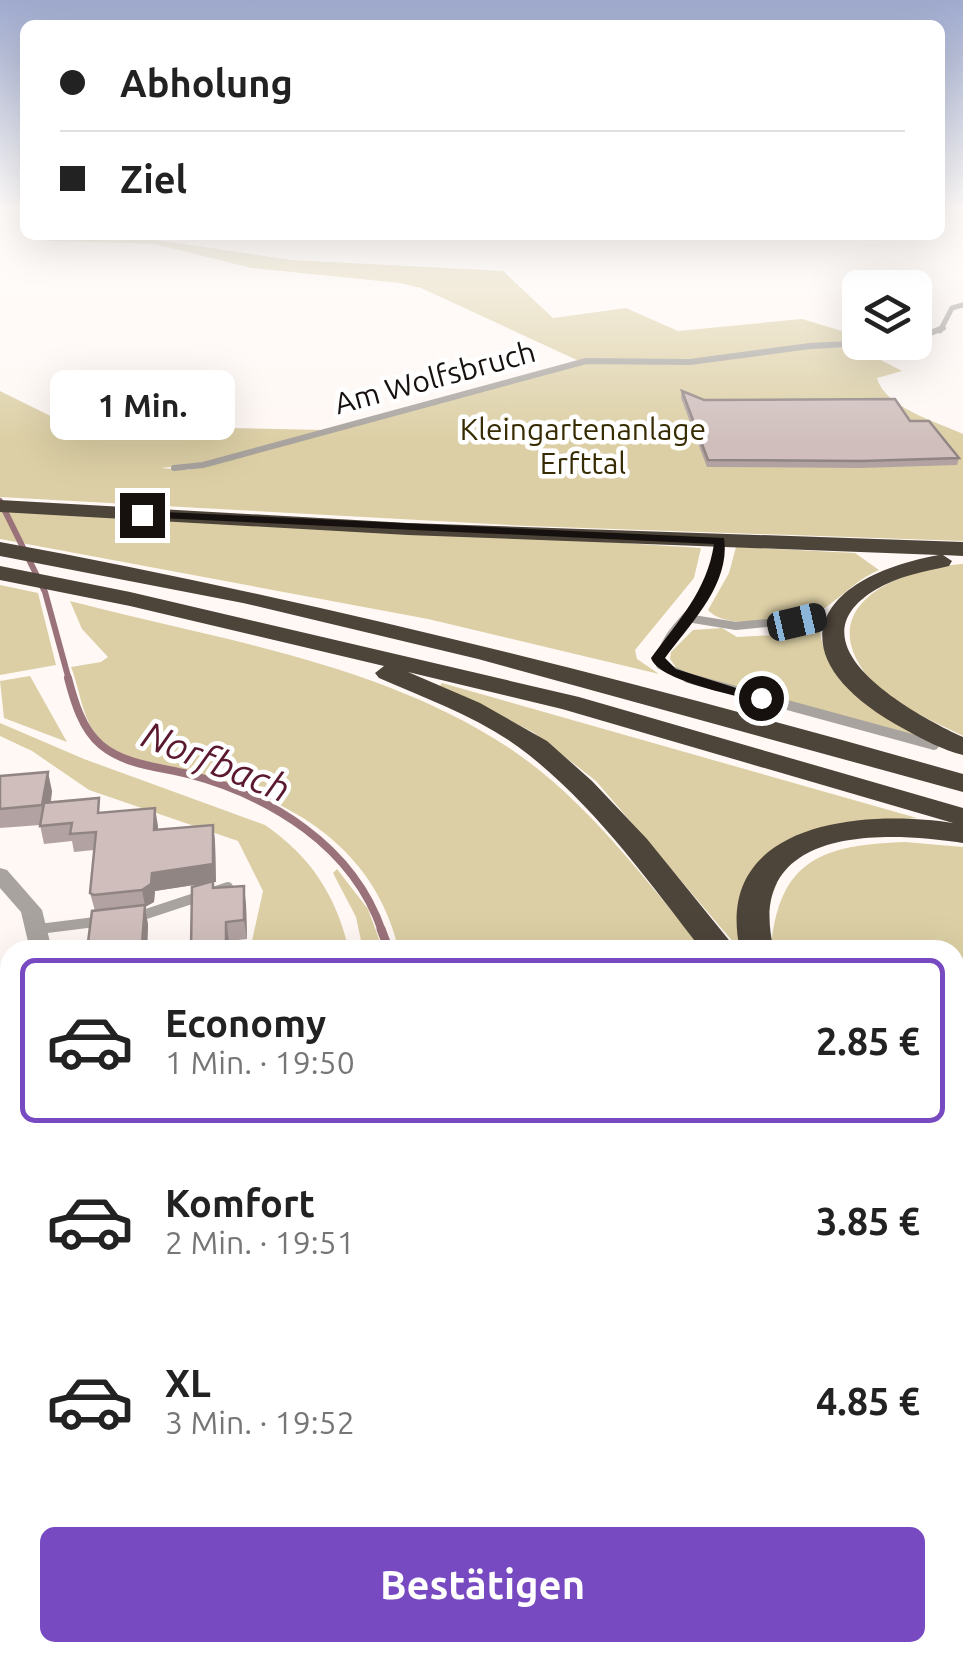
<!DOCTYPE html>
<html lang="de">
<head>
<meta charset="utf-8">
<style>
  body { margin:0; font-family:Ubuntu,sans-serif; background:#f6f6f6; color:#222; height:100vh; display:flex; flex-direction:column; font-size:38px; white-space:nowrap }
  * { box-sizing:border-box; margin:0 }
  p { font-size:32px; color:#767676 }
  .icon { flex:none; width:55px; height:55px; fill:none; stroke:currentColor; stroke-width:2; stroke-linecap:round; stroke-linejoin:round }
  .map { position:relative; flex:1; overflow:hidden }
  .drawer { position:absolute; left:0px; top:940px; width:965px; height:722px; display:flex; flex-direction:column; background:#fff; border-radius:30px 30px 0 0; box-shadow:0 10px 40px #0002 }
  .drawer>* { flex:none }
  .top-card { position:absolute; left:20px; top:20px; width:925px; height:220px; border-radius:15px; box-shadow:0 10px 40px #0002; display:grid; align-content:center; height:220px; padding:0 40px; background:#fff }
  .tools { position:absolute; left:842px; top:270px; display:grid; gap:20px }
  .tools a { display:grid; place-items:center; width:90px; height:90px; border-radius:15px; background:#fff; box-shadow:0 10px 40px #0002; font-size:50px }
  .end { position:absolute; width:45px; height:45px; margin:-22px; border:12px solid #16110e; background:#fff; box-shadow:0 0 0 5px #fff }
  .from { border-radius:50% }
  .bubble { position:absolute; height:70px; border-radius:15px; background:#fff; box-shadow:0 10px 40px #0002; font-size:32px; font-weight:700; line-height:70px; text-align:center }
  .car { position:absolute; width:30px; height:60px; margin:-30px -15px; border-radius:12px; box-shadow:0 0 8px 2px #0007; background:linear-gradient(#222 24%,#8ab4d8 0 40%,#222 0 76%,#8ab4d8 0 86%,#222 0) }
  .top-card b { display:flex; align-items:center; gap:35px; height:95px; font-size:38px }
  .top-card b+b { border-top:2px solid #e0e0e0 }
  .top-card i { width:25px; height:25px; background:#222 }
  ul { padding:18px 0 0; list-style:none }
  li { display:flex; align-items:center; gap:30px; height:165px; margin:0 20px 15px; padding:0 20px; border:5px solid transparent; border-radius:15px }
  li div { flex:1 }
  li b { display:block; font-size:38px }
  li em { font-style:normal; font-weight:700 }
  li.selected { border-color:#784ac2 }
  li>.icon { width:90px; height:90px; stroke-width:1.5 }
  .action { display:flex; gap:20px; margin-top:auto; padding:20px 40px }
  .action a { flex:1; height:115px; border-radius:15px; background:#784ac2; color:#fff; font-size:40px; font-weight:700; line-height:115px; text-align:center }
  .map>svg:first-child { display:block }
  .green { fill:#dccfa5 }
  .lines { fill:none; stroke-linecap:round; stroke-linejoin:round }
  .stream-far3 { stroke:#9a727a; stroke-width:6 }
  .stream-far2 { stroke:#9a727a; stroke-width:8 }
  .stream-far1 { stroke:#9a727a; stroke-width:9 }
  .stream { stroke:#9a727a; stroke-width:12 }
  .service-far3 { stroke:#a8a39e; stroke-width:5 }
  .service-far2 { stroke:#a8a39e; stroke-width:6 }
  .service-far1 { stroke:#a8a39e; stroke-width:8 }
  .service { stroke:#a8a39e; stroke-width:10 }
  .minor { fill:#a8a39e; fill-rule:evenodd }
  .secondary { fill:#807a73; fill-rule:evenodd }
  .motorway { fill:#4d443a; fill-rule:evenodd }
  .wall { fill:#b2a3a2 }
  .shaded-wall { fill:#918584 }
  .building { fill:#cfbebc; stroke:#918584; stroke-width:2.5 }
  .route { fill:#16110e }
  .labels { text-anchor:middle; stroke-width:9; stroke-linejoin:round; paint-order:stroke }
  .far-street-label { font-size:30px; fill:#16110e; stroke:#fff }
  .far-park-label { font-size:30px; fill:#362b01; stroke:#fff }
  .water-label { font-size:38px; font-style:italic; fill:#5b192f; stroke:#fff }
</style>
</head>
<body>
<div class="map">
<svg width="963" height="1662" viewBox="0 0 963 1662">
  <rect width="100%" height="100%" fill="#fff8f5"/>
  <path class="green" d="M25,235H123L292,260L503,271L553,318L626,308L678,331L802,319L842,331L860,330V342L678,362L579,361L421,288L400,283L251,268L155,244L50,241Z
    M856,347L902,371L877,378C885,408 938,422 963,434V541L527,526L0,497V391L95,438L227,428L325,430L204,463L161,468L188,470L581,364H667L806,348Z
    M0,510L624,543L701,548L694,578L635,650L637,659L659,674L428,619L0,539Z
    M736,547L855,553L879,570C853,581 836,604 814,614C790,623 725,630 708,610L729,573Z
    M963,564V736C930,719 887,703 865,673C813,602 906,567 963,564Z
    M0,585L38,593L56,665L0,675Z
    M70,601C219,640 385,663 515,752C589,803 647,882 704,950H399C373,844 290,799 190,772C161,764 128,763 104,743C82,724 81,692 71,667L101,662L108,657L82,629Z
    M820,620C817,681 881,715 927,740L689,675L677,669L670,659L671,652L693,630L722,628L737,637L794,634L783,626Z
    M30,676L67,742L4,718L0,681Z
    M442,683L917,818L839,823L794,839L751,950H740L596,781L533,732L440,686Z
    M0,723L84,759L265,825C311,857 336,895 349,950H250L263,891L238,841L89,790L32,751L0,736Z
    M905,842L963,847V1173L955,1165V950H771C778,859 823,845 905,842Z
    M337,869L368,909L383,950H363L356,917L333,873Z
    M10,1413V1544L0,1547V1423Z
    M963,1540V1662H562L564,1652H955V1543Z"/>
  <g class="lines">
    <path class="stream-far3" d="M0,501L45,592L69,680"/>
    <path class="stream-far2" d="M68,678C74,701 82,729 101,745C125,765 159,767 188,774C271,796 353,846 382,931"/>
    <path class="stream-far1" d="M381,929L389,950"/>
    <path class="stream" d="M544,1652L545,1662"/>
    <path class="service-far3" d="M940,331L952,308L963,305"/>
    <path class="service-far2" d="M915,339L943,328
      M174,468L203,465L586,361L690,362L810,346L890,342"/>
    <path class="service-far1" d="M687,618L736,626L817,618
      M695,680L660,665C661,633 693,615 708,589C717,574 718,558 720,541"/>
    <path class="service" d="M688,678L934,745
      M134,918L228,887
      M39,929L103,921"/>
    <path class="minor" d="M0,868L7,870L42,910L52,950H30L21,912L0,888Z
      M10,1029V1062L0,1067V1035Z"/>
    <path class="secondary" d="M963,1443V1485L955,1487V1445Z
      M10,1636V1652H87L83,1662H0V1638Z"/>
    <path class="motorway" d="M0,500L408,523L963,542V556L943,555L952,561L949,566C923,572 898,576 875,590C785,645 917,716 963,737V755C943,750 924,740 906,730C778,662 803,580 939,555L408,535L0,512Z
      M0,542C326,602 645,684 963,774V792L478,659L243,603L0,556Z
      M0,566L130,592L579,697L963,808V843C880,830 743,827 774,950H740C712,822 862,809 953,823L562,709L408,672L480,703L547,741L592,781L647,839L737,950H702C649,882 597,809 529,755C486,720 429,700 379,678L375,673L384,666L130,606L0,580Z
      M955,1177L963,1179V1219L955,1216Z
      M955,1224L963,1226V1270L955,1267Z"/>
  </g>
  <path class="wall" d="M682,391L704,400L910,421L959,458L957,465L861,468L707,467L681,398Z
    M0,776L52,791L51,802L158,826V830L213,825L215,842L216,882H213L214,888L246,904L247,939L229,941V950H191L207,883L155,891L154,902L145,907L148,925L147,950H87L95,911L90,893L94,850L74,852L72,841L44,844L40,825L0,828Z
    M10,1127V1193L3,1194L0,1213V1128Z
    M10,1272V1336L0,1337V1273Z"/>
  <path class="shaded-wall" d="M48,772L52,791L47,824L42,805Z
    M155,808L158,826L157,848L154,830Z
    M213,825L215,842L216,882H213L216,907L213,882L155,891L154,902L145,907L148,925L147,950H144L142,944L145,906L142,890L152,873Z
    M244,886L246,904L247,939L244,920Z
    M226,922L229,941V950H226Z
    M0,1186L3,1194L0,1213Z
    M10,1273V1334L4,1316Z"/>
  <path class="building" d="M682,391L704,400L895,399L910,421H929L959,458L862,461L708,460Z
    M48,772L42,805L0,809V776Z
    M99,798L98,813L155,808L154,830L213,825V864L152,873L151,884L142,890L94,895L90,893L96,832L70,834L72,823L40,826L44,803Z
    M213,881V888L244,886V920L226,922V950H191L192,887Z
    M145,905L142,944L87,950L92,911Z
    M10,1127V1173L0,1174V1128Z
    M10,1272L4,1316L0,1317V1273Z"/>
  <linearGradient id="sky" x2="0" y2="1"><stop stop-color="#9faace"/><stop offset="0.47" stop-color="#fffcfa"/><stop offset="1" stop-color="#fffcfa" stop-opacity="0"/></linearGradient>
  <rect width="963" height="442" fill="url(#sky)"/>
  <path class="route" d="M142,511L724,538C731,584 690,624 665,658L676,669L768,698L756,701C732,694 659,681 651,658C678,621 707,591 714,544L138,517Z"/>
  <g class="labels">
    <g class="far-street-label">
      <text transform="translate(435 378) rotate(-15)" y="10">Am Wolfsbruch</text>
    </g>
    <g class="far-park-label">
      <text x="583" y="440">Kleingartenanlage<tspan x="583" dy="34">Erfttal</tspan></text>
    </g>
    <g class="water-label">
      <text transform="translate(216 762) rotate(22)" y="13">Norfbach</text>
    </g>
  </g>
</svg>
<div class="tools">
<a><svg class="icon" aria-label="layers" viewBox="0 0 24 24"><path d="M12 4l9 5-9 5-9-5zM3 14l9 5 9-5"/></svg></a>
</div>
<i class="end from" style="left:761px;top:698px"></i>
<i class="end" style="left:142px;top:515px"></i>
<div class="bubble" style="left:50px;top:370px;width:185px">1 Min.</div>
<i class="car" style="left:797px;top:622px;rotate:77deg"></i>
<div class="top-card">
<b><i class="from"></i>Abholung</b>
<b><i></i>Ziel</b>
</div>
<section class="drawer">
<ul>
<li class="selected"><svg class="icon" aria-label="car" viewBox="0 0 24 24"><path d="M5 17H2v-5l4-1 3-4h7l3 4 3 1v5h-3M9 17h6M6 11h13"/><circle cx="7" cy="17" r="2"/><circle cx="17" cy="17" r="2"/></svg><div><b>Economy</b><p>1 Min. · 19:50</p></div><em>2.85 €</em></li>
<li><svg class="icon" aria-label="car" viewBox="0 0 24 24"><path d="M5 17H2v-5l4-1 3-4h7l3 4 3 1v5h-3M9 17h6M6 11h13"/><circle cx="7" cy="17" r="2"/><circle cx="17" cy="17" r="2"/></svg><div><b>Komfort</b><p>2 Min. · 19:51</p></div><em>3.85 €</em></li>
<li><svg class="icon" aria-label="car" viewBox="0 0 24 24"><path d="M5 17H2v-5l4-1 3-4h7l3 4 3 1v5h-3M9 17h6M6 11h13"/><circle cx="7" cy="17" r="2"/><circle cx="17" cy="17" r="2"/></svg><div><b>XL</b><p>3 Min. · 19:52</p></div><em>4.85 €</em></li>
</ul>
<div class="action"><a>Bestätigen</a></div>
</section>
</div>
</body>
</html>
